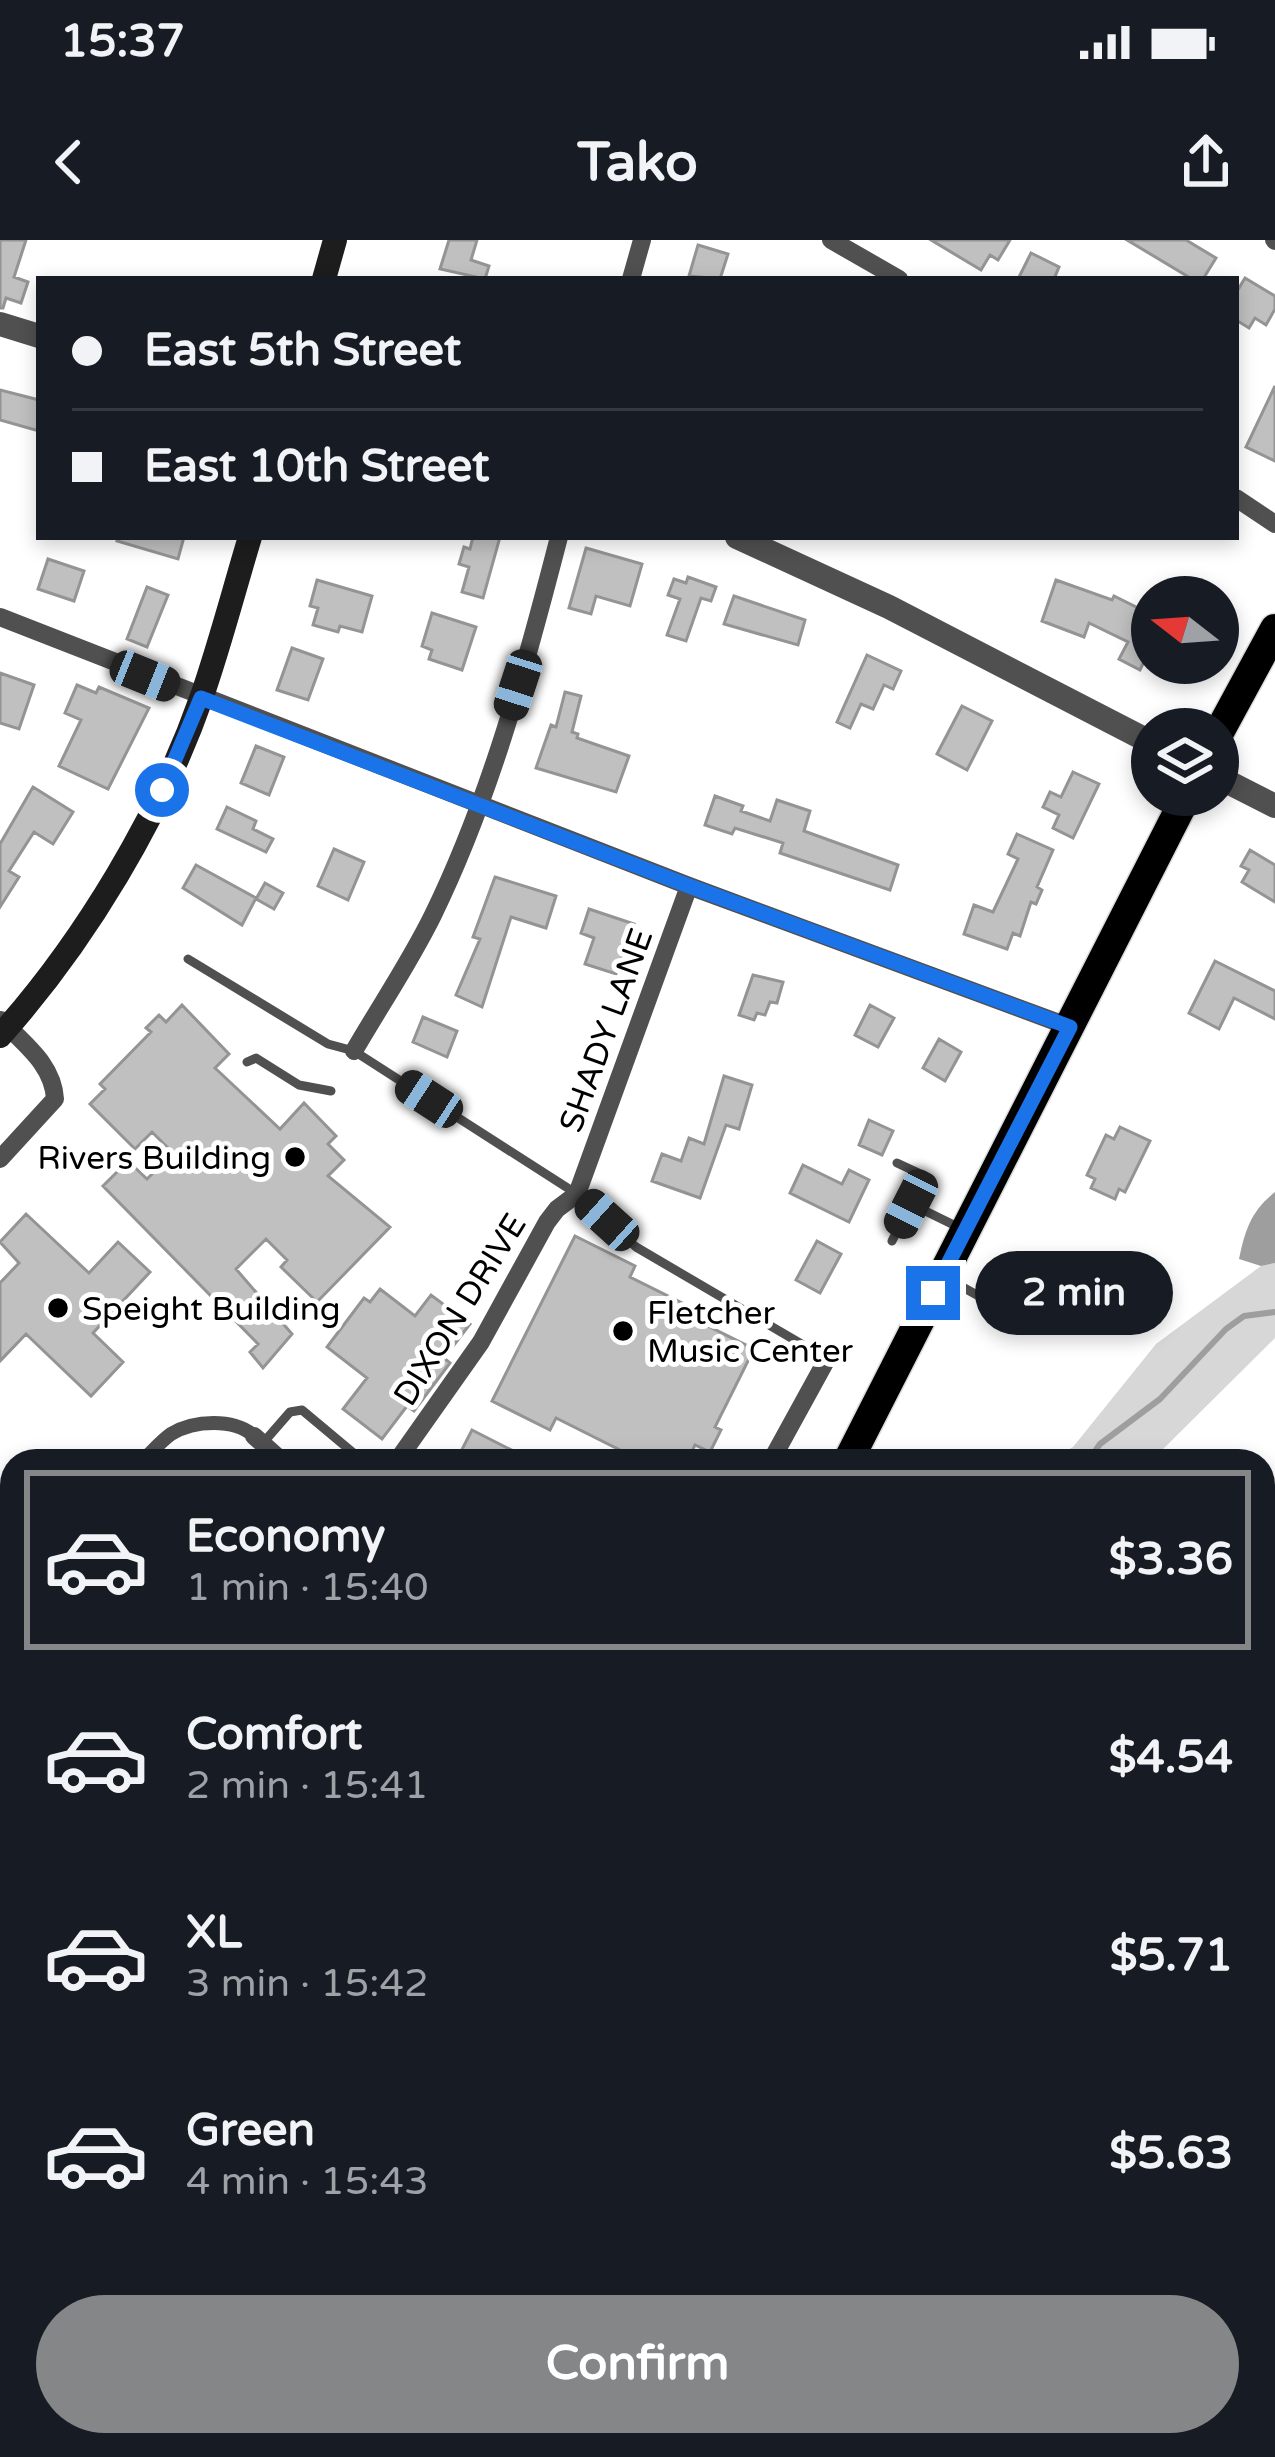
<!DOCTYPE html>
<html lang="en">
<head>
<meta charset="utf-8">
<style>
  body { margin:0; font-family:"Varela Round",sans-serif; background:#242831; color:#f1f3f6; height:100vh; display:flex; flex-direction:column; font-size:45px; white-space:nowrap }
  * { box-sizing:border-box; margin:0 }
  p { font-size:39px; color:#9ea1a6 }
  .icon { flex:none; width:66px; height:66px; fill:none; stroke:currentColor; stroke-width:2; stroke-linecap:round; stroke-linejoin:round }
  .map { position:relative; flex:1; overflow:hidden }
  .drawer { position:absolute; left:0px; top:1209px; width:1275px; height:1008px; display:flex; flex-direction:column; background:#171b24; border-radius:36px 36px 0 0; box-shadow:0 6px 18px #0003 }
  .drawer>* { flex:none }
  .top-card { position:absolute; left:36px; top:36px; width:1203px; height:264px; border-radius:0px; box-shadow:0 6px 18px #0003; display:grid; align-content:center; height:264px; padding:0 36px; background:#171b24 }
  .needle { width:78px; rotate:287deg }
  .fabs { position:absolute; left:1131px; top:336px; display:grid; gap:24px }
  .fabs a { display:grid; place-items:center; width:108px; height:108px; border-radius:50%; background:#171b24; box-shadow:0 6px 18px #0003; font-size:60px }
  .end { position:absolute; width:54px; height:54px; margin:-27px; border:15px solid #1a73e8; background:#fff; box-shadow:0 0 0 6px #fff }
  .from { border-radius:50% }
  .bubble { position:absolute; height:84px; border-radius:42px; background:#171b24; box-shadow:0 6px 18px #0003; font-size:39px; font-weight:800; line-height:84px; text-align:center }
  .car { position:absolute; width:36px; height:72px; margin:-36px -18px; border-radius:15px; box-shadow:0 0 9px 3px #0007; background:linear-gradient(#222 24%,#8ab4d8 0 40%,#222 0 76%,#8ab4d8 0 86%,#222 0) }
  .top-card b { display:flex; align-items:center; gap:42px; height:114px; font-size:45px }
  .top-card b+b { border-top:3px solid #363941 }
  .top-card i { width:30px; height:30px; background:#f1f3f6 }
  ul { padding:21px 0 0; list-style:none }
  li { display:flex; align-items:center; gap:36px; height:180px; margin:0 24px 18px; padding:0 12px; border:6px solid transparent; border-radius:0px }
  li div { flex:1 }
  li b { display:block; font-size:45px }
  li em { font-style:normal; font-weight:800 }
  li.on { border-color:#858687 }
  li>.icon { width:108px; height:108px; stroke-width:1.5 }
  .primary-button { display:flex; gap:24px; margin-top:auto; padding:24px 36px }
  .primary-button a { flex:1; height:138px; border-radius:72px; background:#858687; color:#fff; font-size:48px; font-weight:800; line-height:138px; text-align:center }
  .status { display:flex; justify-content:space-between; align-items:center; height:84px; padding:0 60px; background:#171b24; direction:ltr }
  .status svg { height:33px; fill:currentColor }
  header { display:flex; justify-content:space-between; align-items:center; height:156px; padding:0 36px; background:#171b24; font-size:54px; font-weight:800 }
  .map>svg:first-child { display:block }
  .green { fill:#d7d7d7 }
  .water { fill:#9e9e9e }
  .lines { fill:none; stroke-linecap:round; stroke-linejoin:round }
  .stream { stroke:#9e9e9e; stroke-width:6 }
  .building { fill:#c0c0c0; stroke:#949494; stroke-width:3 }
  .primary-casing { stroke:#dbdbdb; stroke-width:33 }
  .service { stroke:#505050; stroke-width:9 }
  .pedestrian { stroke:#505050; stroke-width:14 }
  .minor { stroke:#505050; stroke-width:18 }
  .tertiary { stroke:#505050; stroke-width:24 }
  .secondary { stroke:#1d1d1d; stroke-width:24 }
  .primary { stroke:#000; stroke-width:30 }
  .route { stroke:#1a73e8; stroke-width:15 }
  .poi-dot { fill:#000; stroke:#fff; stroke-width:4.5 }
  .labels { text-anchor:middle; stroke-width:10; stroke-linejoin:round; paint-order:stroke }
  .street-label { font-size:33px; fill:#000; stroke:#fff }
  .poi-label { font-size:33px; fill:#000; stroke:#fff; text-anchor:start }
</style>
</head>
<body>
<div class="status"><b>15:37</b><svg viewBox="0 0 49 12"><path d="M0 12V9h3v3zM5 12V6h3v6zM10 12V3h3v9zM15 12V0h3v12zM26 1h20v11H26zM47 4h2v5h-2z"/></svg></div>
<header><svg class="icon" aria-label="back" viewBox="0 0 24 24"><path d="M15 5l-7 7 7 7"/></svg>Tako<svg class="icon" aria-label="share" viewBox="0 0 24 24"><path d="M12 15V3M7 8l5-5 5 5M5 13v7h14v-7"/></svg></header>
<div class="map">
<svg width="1275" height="2217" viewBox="0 0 1275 2217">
  <rect width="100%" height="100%" fill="#fff"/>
  <path class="green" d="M1275,1023V1098L1151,1221H1049L1073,1207L1156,1104L1261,1026Z
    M1263,1654L1275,1666V1853L1263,1865Z
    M588,2205H800L807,2217H582Z"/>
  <path class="water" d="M1275,952V1023L1261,1026L1239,1019C1245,990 1251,971 1275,952Z"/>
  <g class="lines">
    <path class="stream" d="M1088,1221L1100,1204L1160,1159L1226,1089L1244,1076L1275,1072
      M692,2205L694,2217"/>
  </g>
  <path class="building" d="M0,0H26L14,37L28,42L21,63L6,58L3,68H0Z
    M449,0H477L471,20L489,26L485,39L440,29Z
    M931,0H1010L998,20L990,15L981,30Z
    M1127,0H1186L1216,18L1203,39H1192Z
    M698,5L728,14L720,39L689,36Z
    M1031,13L1059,27L1054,39H1018Z
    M1245,38L1275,56V69L1266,85L1255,78L1249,88L1236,80V53Z
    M1275,146V221L1246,207Z
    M0,150L39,160V191L0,180Z
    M118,297H184L178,319L117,301Z
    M473,297H500L483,358L462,352L469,327L459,324L464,307L470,309Z
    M586,308L642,324L630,366L596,356L591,374L569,368Z
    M48,319L84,331L74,361L38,349Z
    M688,337L716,347L711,361L701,358L686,401L667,395L680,359L668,355L674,339L686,343Z
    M317,340L372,356L362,392L340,386L338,392L313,385L318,368L310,366Z
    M1056,340L1112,360L1114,356L1152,375V405L1140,430L1119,419L1128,402L1089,383L1084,397L1042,381Z
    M147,347L168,355L147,407L127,399Z
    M734,356L805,380L798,405L724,384Z
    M432,373L476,387L462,430L429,419L432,410L422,406Z
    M292,408L323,419L308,460L277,450Z
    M867,415L901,431L893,449L884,445L873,469L861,464L850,488L837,482Z
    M0,433L34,445L19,489L0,483Z
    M77,445L96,453L99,447L149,468L108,549L59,526L81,480L65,473Z
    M565,452L581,456L572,492L578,494L577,498L629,516L616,552L536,528L551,485L556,487Z
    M962,466L992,481L967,530L937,514Z
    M256,506L284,517L269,555L241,543Z
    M1073,532L1099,544L1073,598L1053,588L1059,575L1043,567L1050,552L1061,557Z
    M33,547L73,572L53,604L34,592L9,631L19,637L0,667V604Z
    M715,556L743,566L741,571L770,581L777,560L810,571L804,591L898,625L890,650L780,613L783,603L735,588L732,594L705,585Z
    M227,567L256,581L253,589L273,599L266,612L217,589Z
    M1017,594L1053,610L1037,647L1042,650L1036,664L1031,662L1020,696L1013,693L1007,709L964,694L974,665L993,672L1018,619L1008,614Z
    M334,609L364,622L348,660L318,646Z
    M1250,610L1275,625V662L1242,642L1249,630L1241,626Z
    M196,625L256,658L242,685L183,648Z
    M495,637L556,656L546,688L511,677L482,767L456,755L480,699L473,697Z
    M265,643L283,653L274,669L256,659Z
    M589,669L634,684L616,734L585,724L594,698L581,693Z
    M1215,721L1275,751V779L1234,758L1219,789L1189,773Z
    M753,735L783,742L777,763L770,762L765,775L757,773L754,780L739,775Z
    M182,765L229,814L215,828L280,889L304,863L336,896L328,904L344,920L328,936L390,987L317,1062L281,1027L287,1020L266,999L236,1029L292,1094L263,1128L250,1112L258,1104L103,946L128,921L147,939L173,913L152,892L135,909L90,864L105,849L100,844L151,792L146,788L159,775L166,782Z
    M870,765L894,778L878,807L855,795Z
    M423,777L457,791L447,817L413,802Z
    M939,799L961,812L945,841L923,828Z
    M724,836L752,845L739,889L726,885L700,958L652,941L662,914L681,921L689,898L704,904Z
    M869,880L893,891L882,915L859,905Z
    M1120,887L1150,901L1125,952L1119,949L1115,959L1091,948L1095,939L1087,935L1106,895L1114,899Z
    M803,925L842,944L849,930L869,940L849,982L790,953Z
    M26,974L89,1033L118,1002L150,1032L93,1093L123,1122L91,1156L26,1094L0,1121V1043L19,1023L0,1002Z
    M575,996L635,1026L630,1037L686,1065L682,1073L754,1109L715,1187L721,1190L710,1212L695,1205L687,1221H642L556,1178L550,1190L492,1161Z
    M817,1001L841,1014L820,1053L796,1040Z
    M1068,1017L1093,1023L1078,1078L1054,1072Z
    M380,1049L415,1076L431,1055L470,1084L444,1118L450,1123L414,1171L407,1166L382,1199L343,1169L367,1138L327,1107L364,1058L370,1062Z
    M472,1190L533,1221H456Z"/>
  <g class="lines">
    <defs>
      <path id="primary" d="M1218,494L1275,389
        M848,1221L1187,555
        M339,2214L351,2205"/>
    </defs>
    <use href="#primary" class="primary-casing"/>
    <path class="service" d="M188,719L328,804L354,811L577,954L636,1007L827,1119
      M247,822L256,818L299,845L331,851
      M911,964L960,988
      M892,1001L925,936L897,923
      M946,1038L997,1066
      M263,1203L290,1172L302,1170L363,1221
      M88,2205L94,2217
      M363,2205L386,2217L392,2205"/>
    <path class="pedestrian" d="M142,1221C151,1213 161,1201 171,1194C194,1180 234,1178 254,1196
      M0,1449L12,1417"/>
    <path class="minor" d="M831,0L899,39
      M1274,0L1275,1
      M631,39L642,0
      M1236,258L1275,284
      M0,377L689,646L1070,787
      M354,811C380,766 410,722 433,675C491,556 526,425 559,297
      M0,919L55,859C53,824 24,804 1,780
      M254,1196L282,1221
      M397,1221L481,1102L547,982L557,969L577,954L689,646
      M771,1221L827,1119
      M0,1377L12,1363
      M1263,1584L1275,1597
      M0,2057L12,2060
      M229,2205L248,2217
      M820,2205L827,2217
      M1185,2205L1197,2217"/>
    <path class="tertiary" d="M0,84L39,96
      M737,297L889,367L1152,503
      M1218,537L1275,566"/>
    <path class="secondary" d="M324,39L335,0
      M0,796C85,701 160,576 202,456C220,404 234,350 250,297"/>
    <use href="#primary" class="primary"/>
  </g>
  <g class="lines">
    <path class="route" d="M162,550L201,458L689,646L1070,787L933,1053"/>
  </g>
  <g class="poi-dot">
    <circle cx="295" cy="917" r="12"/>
    <circle cx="58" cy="1068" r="12"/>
    <circle cx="623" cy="1091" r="12"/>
  </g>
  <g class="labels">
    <g class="street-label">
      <text transform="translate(605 790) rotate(-70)" y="12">SHADY LANE</text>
      <text transform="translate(459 1069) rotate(-58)" y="12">DIXON DRIVE</text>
    </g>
    <g class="poi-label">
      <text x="271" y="929" text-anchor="end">Rivers Building</text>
      <text x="82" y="1080">Speight Building</text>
      <text x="647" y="1084">Fletcher<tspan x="647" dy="38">Music Center</tspan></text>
    </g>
  </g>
</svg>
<div class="fabs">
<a><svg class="needle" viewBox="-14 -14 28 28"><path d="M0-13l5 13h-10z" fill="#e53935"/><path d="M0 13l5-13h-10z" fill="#9ea1a6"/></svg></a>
<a><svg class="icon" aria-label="layers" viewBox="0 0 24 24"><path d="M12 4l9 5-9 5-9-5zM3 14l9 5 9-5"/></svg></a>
</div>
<i class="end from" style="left:162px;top:550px"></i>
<i class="end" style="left:933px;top:1053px"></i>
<div class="bubble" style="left:975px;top:1011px;width:198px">2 min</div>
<i class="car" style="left:145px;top:436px;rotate:112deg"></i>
<i class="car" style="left:518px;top:445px;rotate:198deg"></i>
<i class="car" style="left:429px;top:859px;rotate:303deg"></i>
<i class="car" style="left:911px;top:964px;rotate:207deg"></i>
<i class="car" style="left:607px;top:980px;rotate:312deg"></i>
<div class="top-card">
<b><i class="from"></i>East 5th Street</b>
<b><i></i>East 10th Street</b>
</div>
<section class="drawer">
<ul>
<li class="on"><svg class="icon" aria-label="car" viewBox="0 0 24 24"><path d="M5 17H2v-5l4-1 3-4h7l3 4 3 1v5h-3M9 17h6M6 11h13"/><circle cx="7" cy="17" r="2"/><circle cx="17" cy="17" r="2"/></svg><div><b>Economy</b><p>1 min · 15:40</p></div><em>$3.36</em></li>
<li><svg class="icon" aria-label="car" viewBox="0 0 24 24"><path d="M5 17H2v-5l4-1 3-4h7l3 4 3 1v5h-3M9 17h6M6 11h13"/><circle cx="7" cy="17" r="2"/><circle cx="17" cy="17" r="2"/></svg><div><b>Comfort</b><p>2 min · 15:41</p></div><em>$4.54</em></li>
<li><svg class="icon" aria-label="car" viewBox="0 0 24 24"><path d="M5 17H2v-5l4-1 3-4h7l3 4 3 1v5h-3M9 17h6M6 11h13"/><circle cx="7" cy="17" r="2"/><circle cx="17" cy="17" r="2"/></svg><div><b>XL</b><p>3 min · 15:42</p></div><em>$5.71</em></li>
<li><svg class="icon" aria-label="car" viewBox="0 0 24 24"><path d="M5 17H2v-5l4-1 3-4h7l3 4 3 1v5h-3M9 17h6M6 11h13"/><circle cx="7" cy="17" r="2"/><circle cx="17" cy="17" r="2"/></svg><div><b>Green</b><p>4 min · 15:43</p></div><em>$5.63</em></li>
</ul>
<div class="primary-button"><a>Confirm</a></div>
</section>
</div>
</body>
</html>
